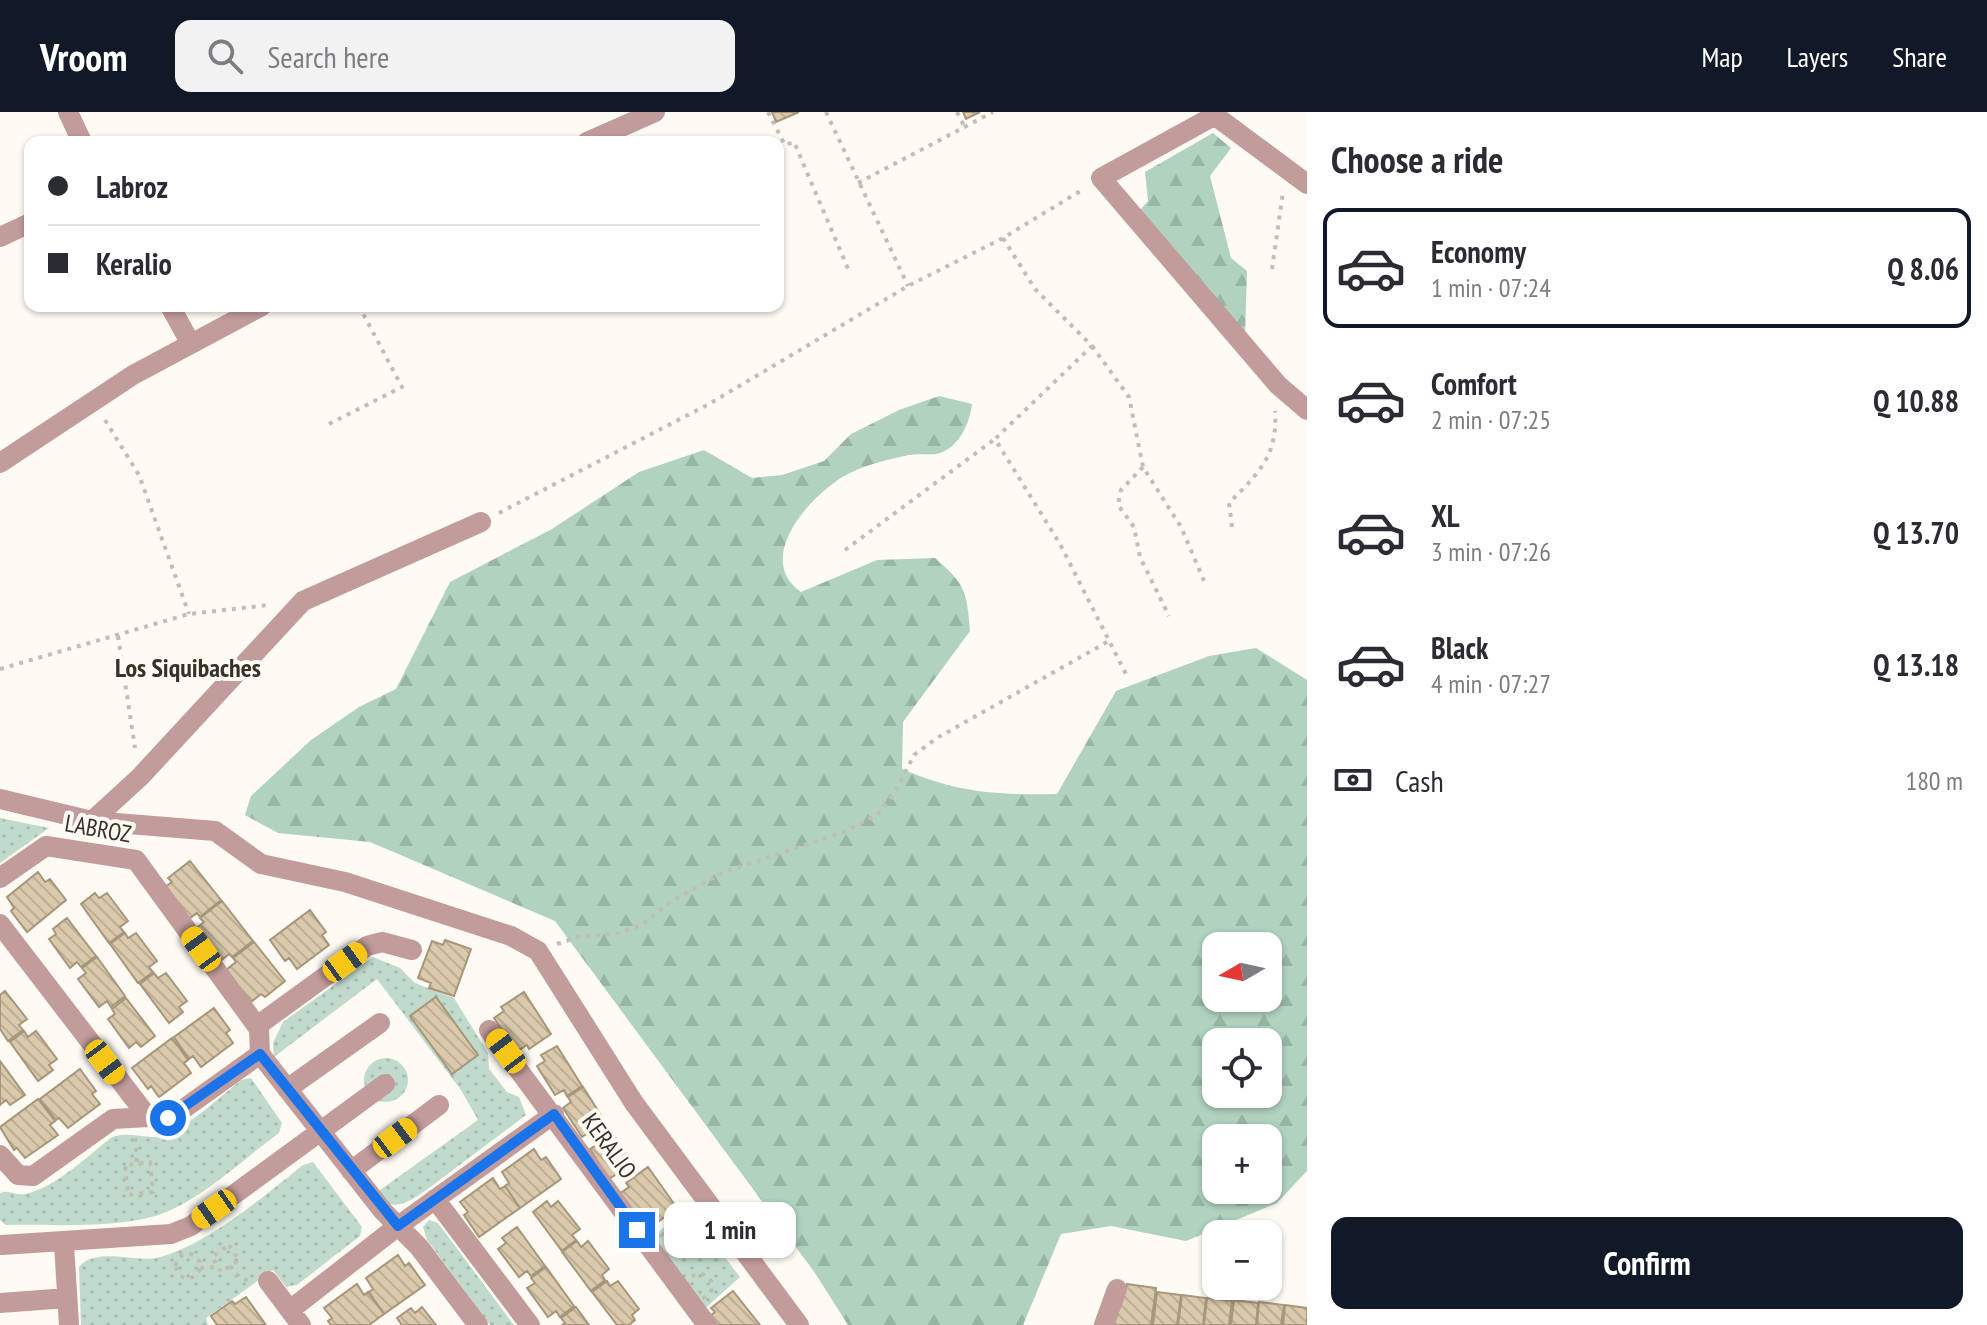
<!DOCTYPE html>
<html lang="en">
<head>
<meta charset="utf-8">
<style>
  body { margin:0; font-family:"PT Sans Narrow",sans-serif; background:#f2f2f3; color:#2b2b33; height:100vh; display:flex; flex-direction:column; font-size:30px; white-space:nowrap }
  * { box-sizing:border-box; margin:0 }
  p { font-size:26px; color:#7c7c81 }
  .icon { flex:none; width:44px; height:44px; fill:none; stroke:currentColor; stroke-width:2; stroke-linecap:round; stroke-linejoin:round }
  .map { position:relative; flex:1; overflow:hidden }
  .details { display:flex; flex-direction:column; background:#fff; width:680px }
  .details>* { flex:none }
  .top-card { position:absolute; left:24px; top:24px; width:760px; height:176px; border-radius:16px; box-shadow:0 2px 6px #0004; display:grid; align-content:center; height:176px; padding:0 24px; background:#fff }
  .needle { width:52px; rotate:261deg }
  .buttons { position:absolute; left:1202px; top:820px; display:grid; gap:16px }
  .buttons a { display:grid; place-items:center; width:80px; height:80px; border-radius:16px; background:#fff; box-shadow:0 2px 6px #0004; font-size:40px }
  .end { position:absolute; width:36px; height:36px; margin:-18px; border:10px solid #1a73e8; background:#fff; box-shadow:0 0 0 4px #fff }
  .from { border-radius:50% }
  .bubble { position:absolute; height:56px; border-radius:16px; background:#fff; box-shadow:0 2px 6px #0004; font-size:26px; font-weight:600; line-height:56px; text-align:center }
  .car { position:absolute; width:24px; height:48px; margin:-24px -12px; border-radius:10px; box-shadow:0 0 6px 2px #0007; background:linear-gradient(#f5c518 24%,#345 0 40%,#f5c518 0 76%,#345 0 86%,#f5c518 0) }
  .top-card b { display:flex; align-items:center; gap:28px; height:76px; font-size:30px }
  .top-card b+b { border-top:2px solid #e1e1e2 }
  .top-card i { width:20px; height:20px; background:#2b2b33 }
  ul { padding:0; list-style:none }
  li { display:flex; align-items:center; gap:24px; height:120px; margin:0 16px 12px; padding:0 8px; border:4px solid transparent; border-radius:16px }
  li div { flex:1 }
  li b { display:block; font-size:30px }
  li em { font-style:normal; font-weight:600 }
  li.active { border-color:#111827 }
  li>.icon { width:72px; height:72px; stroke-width:1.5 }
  h2 { padding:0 24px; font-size:36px; line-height:96px }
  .pay { display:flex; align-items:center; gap:20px; height:88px; padding:0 24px; font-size:30px }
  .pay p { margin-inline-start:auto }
  .button { display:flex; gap:16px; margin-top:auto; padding:16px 24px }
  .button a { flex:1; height:92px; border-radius:16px; background:#111827; color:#fff; font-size:32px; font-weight:600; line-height:92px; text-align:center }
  header { display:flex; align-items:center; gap:48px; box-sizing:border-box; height:112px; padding:0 40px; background:#111827; color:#fff }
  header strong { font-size:38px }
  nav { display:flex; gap:44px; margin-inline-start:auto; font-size:28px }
  .search { width:560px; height:72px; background:#f2f2f3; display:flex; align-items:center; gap:20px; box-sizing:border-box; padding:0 28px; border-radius:16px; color:#7c7c81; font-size:30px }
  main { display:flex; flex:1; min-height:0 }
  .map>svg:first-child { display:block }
  .forest { fill:url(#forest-firs); fill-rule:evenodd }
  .park { fill:url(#park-dots) }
  .building { fill:url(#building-back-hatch); stroke:#a6967b; stroke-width:2 }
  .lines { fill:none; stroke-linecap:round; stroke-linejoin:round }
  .path { stroke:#c2bdb6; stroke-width:4; stroke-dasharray:4 6; stroke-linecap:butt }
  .minor { stroke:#c29b9b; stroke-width:20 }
  .route { stroke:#1a73e8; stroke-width:10 }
  .labels { text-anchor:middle; stroke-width:8; stroke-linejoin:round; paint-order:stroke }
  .street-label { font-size:24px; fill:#383226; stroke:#fefaf4 }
  .neighbourhood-label { font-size:26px; font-weight:bold; fill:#383226; stroke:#fefaf4 }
</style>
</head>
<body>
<header>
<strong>Vroom</strong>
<div class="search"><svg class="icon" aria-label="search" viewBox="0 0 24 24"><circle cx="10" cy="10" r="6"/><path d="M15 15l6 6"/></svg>Search here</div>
<nav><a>Map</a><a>Layers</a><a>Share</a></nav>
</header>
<main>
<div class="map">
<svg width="1307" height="1213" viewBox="0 0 1307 1213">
  <defs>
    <pattern id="forest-firs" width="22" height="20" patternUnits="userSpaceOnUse" patternTransform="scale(2)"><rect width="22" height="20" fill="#b0d2bf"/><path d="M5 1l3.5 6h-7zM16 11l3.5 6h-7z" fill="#98b5a4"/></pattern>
    <pattern id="park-dots" width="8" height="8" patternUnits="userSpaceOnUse" patternTransform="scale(2)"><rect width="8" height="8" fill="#c0dbcc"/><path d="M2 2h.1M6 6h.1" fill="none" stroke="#a6bcaf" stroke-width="1.8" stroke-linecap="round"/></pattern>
    <pattern id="building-back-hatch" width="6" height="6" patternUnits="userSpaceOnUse" patternTransform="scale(2)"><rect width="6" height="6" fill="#dac9ab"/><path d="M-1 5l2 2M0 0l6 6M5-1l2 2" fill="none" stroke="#bcad93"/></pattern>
  </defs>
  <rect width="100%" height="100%" fill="#fefaf4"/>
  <path class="forest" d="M1213,21L1231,36L1210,64L1231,146L1247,159L1245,224L1139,99L1148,89L1145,60Z
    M939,284L972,292C970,310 960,334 940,341C931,344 919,341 909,343C891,347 867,352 850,361C813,379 752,446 801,480L877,448L935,446C965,472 967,479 970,519L903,610L902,657C958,681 997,683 1057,682L1116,579L1209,544L1256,536L1307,568V1059L1277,1091L1186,1129L1111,1114L1061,1122L1023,1213H848L815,1161L555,809L370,730L278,721L245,703L251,684L311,628L359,595L396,577L450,470L552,417L639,360L704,338L752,366L782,363L824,349L851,322L899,298ZM1216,834H1268V886H1216ZM1216,930H1268V982H1216ZM1216,1026H1268V1078H1216Z"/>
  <path class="park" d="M0,706L49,716L0,751Z
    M373,845L400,856L415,871L454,886L488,941L489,957L507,980L519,985L526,1003L425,1079C406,1092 392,1100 373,1083L478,1008L461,978L377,867L274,945L273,931L283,910Z
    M364 968a22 22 0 1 1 44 0a22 22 0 1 1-44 0Z
    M251,966L282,1011L279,1021C243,1047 197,1092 155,1104C109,1117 53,1112 6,1113L0,1108V1081C9,1077 15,1084 25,1082C57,1075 87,1044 112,1025C130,1019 145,1028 162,1024C185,1018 222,983 241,968Z
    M313,1050L362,1115L360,1124L297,1173L286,1175L273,1158L206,1206L208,1213H81L79,1155C95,1135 134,1150 156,1146C205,1135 264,1084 303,1053Z
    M688,1097L740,1165L700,1201L645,1130Z
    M429,1108L438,1111L514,1213H490L427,1128L423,1115Z"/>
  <path class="building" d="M772,0H799L776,10Z
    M963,0H980L966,7Z
    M190,749L221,788L200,805L197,801L186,809L162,777L172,770L168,766Z
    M38,760L45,770L50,767L66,788L27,820L11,799L14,796L7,785Z
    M95,781L99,786L107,781L128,809L120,815L124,820L109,831L81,792Z
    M222,789L253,829L232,845L229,842L219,850L194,818L204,810L200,806Z
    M310,798L326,820L322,823L329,833L297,857L289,846L285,849L270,828Z
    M67,806L96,844L81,855L77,850L70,856L49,827L56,822L53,817Z
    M125,821L128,826L136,821L157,849L149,855L153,860L138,871L110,832Z
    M445,828L471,837L454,884L429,876L431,871L418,866L432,829L443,833Z
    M254,830L285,869L265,885L261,882L251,890L226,858L236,850L233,846Z
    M97,845L125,884L111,895L107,889L99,895L78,867L86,861L82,856Z
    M154,861L158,866L166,861L187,889L179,895L183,900L169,911L140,872Z
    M5,879L27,907L19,913L23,918L8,929L0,917V883Z
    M524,880L551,922L529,937L527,933L516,940L494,906L504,899L501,895Z
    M436,885L478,943L452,962L410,904Z
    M126,886L155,924L141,935L136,930L129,936L108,907L115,902L112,897Z
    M214,896L230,918L226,921L233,931L201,955L193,944L189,947L174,925Z
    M24,919L28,925L36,919L57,947L49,953L53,958L38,969L10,930Z
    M172,926L188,948L184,951L191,961L159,985L151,974L148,977L132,956Z
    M557,934L582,974L567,984L564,978L555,983L537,954L545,949L541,943Z
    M0,949L25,983L10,993L6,988L0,993Z
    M80,957L96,979L92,982L100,992L68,1016L59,1006L56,1008L40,987Z
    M583,975L609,1016L594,1026L590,1020L582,1025L563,996L571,990L568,985Z
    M38,987L55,1009L50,1013L58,1023L25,1046L17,1036L14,1038L0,1015Z
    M610,1017L636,1058L620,1067L617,1062L609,1067L590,1037L598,1032L595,1027Z
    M534,1037L541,1048L546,1045L561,1067L520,1096L505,1074L509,1071L502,1060Z
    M648,1055L677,1096L655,1112L652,1108L641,1115L619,1082L629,1075L626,1071Z
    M493,1066L500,1077L505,1074L520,1096L479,1125L464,1103L468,1100L460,1090Z
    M547,1089L551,1095L558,1089L580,1117L572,1123L576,1128L562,1139L533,1100Z
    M517,1115L545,1154L531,1164L527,1159L519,1165L498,1137L506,1131L502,1126Z
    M577,1129L581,1135L588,1129L609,1157L602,1163L605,1168L591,1179L562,1140Z
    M398,1143L405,1154L409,1151L425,1173L384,1202L369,1180L373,1177L366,1166Z
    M546,1155L574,1194L560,1205L556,1199L548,1205L527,1176L535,1171L531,1166Z
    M607,1169L610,1174L618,1169L639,1197L632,1203L635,1208L629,1213H617L592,1180Z
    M357,1172L364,1183L368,1180L384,1202L369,1213H331L328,1209L332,1206L324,1196Z
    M1127,1172L1156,1176L1151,1213H1113Z
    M733,1179L760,1213H709L705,1208L715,1200L711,1196Z
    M1157,1180L1181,1183L1177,1213H1153Z
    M1182,1183L1206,1186L1203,1213H1178Z
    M246,1185L266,1213H217L211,1204L232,1189L235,1192Z
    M1207,1186L1232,1189L1229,1213H1204Z
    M1234,1188L1258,1191L1256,1213H1231Z
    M1259,1190L1284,1193L1281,1213H1257Z
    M1285,1193L1307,1196V1213H1283Z
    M422,1195L436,1213H402L397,1206L411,1196L415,1201Z
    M576,1195L589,1213H562L565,1211L561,1206Z"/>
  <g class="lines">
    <path class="path" d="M768,0L785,33L794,30L849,159
      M826,0L908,174
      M957,0L964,14
      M858,71L993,0
      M1003,126L1035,177L1092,234L995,327L1060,432L1127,564
      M1272,157L1283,80
      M1092,234L1129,285L1143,355L1181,415L1205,471
      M105,308L139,363L189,502
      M329,312L402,275L359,194
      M1143,355L1121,378L1118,393L1134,415L1140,445L1169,504
      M499,401L709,292L908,174L1003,126L1082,78
      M1232,415L1229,391C1259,361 1278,343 1275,299
      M845,438L995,327
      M118,524L135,636
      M0,557L189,502L269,493
      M557,832L578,825L619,821L642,813L669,791L722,761L846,719L877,703L894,682L914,643L937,626L1109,529
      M135,1026L137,1051
      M150,1050L153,1080L128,1083L125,1053Z
      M657 1132a11 11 0 1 1 22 0a11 11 0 1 1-22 0Z
      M229,1133L239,1148L221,1160L212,1145Z
      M176 1154a12 12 0 1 1 24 0a12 12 0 1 1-24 0Z
      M230,1154L241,1167L249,1168
      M200,1156L217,1155
      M688 1174a12 12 0 1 1 24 0a12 12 0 1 1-24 0Z"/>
    <path class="minor" d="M68,0L82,30
      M1210,0L1307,72
      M1212,5L1101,66L1278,273L1307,298
      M587,30L655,0
      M0,125L30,111
      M170,194L191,232
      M0,351L133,263L262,194
      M0,687L92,709L215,719L261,752L345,770L511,824L538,839L634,991L799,1213
      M92,709L140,665L303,489L481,410
      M0,766L46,734L136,748L259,917L260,942L175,1003L161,1007L148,1005L0,812
      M257,914L367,834L382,830L412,838
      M489,918L707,1213
      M260,942L383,1099L419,1135L478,1213
      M287,977L380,911
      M0,1043L18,1063L33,1064L113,1007L148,1005
      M351,1059L439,993
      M435,1087L530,1213
      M64,1132L69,1213
      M2,1133L171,1122L191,1114L385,972
      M268,1169L301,1213
      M0,1191L67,1186
      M290,1198L398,1114L554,1002
      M1104,1213L1117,1177"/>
  </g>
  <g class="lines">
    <path class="route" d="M168,1006L260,942L398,1114L554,1002L637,1118"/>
  </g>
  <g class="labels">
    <g class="street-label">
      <text transform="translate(98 717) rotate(10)" y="8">LABROZ</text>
      <text transform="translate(609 1034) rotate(54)" y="8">KERALIO</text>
    </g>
    <g class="neighbourhood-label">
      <text x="188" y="565">Los Siquibaches</text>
    </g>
  </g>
</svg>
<div class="buttons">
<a><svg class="needle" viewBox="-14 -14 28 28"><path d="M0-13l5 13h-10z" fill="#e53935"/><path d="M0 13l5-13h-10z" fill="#7c7c81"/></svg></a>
<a><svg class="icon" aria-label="locate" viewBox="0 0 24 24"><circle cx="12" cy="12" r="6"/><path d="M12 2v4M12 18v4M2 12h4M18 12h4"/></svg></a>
<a>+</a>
<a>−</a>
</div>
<i class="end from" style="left:168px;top:1006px"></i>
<i class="end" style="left:637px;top:1118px"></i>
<div class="bubble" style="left:664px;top:1090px;width:132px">1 min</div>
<i class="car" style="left:201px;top:837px;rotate:324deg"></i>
<i class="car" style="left:345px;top:850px;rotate:54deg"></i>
<i class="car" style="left:506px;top:939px;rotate:323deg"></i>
<i class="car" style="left:105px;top:950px;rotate:143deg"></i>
<i class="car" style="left:395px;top:1026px;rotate:53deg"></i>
<i class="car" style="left:214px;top:1097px;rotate:235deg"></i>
<div class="top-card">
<b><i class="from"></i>Labroz</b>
<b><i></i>Keralio</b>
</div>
</div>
<section class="details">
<h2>Choose a ride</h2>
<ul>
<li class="active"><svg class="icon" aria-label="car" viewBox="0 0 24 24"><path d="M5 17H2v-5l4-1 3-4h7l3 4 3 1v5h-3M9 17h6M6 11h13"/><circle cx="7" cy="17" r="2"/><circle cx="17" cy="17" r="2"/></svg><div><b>Economy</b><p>1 min · 07:24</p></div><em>Q 8.06</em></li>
<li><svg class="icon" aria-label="car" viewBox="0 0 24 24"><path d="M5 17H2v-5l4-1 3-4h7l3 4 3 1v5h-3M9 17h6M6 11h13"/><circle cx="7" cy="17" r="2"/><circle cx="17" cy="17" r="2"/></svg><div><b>Comfort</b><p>2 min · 07:25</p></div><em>Q 10.88</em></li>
<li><svg class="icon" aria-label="car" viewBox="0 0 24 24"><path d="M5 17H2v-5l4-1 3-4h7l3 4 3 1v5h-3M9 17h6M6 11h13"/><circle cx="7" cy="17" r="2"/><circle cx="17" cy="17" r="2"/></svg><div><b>XL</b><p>3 min · 07:26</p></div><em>Q 13.70</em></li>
<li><svg class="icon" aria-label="car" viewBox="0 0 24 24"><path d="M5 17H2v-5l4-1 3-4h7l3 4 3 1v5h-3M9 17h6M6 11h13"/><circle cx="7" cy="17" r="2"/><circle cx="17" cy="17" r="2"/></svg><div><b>Black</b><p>4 min · 07:27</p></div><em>Q 13.18</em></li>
</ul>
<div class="pay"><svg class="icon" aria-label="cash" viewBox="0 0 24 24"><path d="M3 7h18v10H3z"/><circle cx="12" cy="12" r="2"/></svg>Cash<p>180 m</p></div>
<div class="button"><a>Confirm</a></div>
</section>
</main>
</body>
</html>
